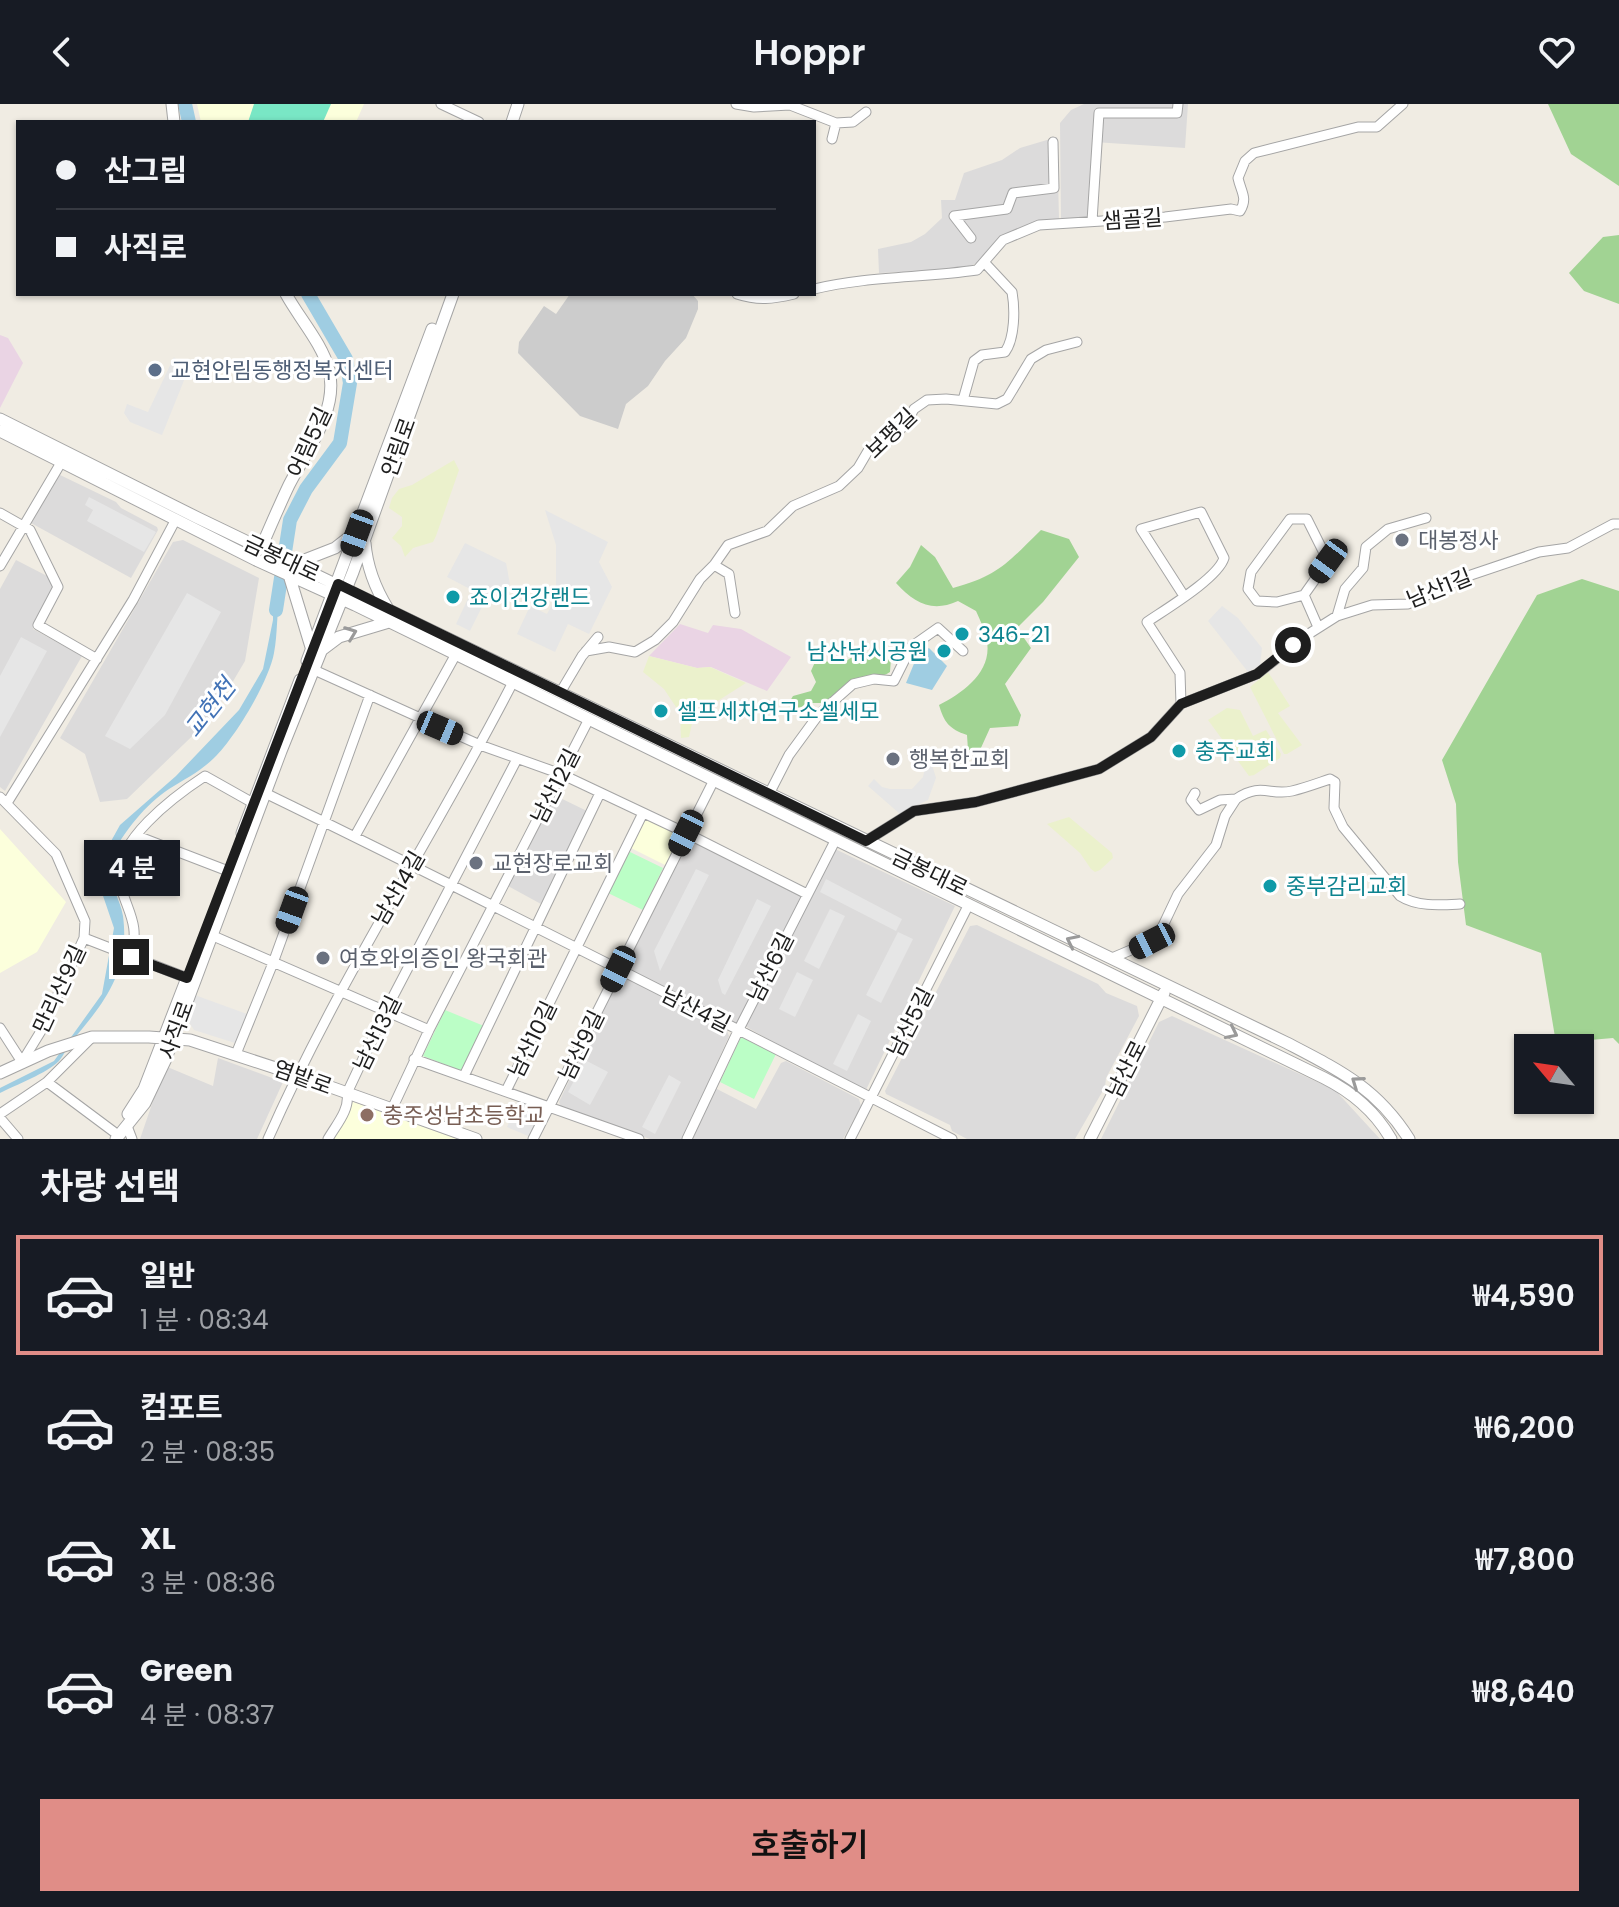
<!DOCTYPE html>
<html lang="ko">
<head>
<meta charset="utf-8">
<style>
  body { margin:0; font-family:Poppins,"Noto Sans KR",sans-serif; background:#242831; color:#f1f3f6; height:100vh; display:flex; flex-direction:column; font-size:30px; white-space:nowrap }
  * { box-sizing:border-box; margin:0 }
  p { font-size:26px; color:#9ea1a6 }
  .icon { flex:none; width:44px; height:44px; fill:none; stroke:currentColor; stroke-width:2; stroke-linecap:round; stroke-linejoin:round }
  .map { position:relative; height:1035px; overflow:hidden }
  .panel { display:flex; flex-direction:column; background:#171b24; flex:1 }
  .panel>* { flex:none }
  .hud { position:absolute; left:16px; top:16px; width:800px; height:176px; border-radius:0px; box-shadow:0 2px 6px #0004; display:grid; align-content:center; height:176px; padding:0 40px; background:#171b24 }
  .needle { width:52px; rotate:299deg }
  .controls { position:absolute; left:1514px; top:930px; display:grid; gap:16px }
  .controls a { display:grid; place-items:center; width:80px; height:80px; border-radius:0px; background:#171b24; box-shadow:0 2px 6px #0004; font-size:40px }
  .end { position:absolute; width:36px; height:36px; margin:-18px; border:10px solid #1e1e1e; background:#fff; box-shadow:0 0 0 4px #fff }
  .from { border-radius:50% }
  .bubble { position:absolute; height:56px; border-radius:0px; background:#171b24; box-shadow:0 2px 6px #0004; font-size:26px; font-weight:600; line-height:56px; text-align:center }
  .car { position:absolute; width:24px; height:48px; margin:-24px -12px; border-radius:10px; box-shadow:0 0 6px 2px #0007; background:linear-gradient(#222 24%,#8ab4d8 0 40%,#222 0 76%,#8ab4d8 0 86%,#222 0) }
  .hud b { display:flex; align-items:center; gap:28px; height:76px; font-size:30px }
  .hud b+b { border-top:2px solid #363941 }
  .hud i { width:20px; height:20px; background:#f1f3f6 }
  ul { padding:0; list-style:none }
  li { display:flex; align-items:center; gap:24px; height:120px; margin:0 16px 12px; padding:0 24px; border:4px solid transparent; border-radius:0px }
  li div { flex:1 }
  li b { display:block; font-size:30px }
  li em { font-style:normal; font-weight:600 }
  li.current { border-color:#e08d87 }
  li>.icon { width:72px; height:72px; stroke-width:1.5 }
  h2 { padding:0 40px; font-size:36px; line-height:96px }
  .action { display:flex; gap:16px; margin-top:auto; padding:16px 40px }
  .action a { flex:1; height:92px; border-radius:0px; background:#e08d87; color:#111; font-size:32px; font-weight:600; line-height:92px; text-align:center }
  header { display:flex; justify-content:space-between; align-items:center; height:104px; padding:0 40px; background:#171b24; font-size:36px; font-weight:600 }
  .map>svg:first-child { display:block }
  .residential { fill:#dcdbdb }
  .industrial { fill:#ead4e4 }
  .education { fill:#fcffdc }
  .religious { fill:#ccc }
  .farmland { fill:#ebf1cc }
  .forest { fill:#a1d393 }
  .park { fill:#bbfec6 }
  .pitch { fill:#79e7c5 }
  .parking { fill:#e6e6e6 }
  .water { fill:#9fcde2 }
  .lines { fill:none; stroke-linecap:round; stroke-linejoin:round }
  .river { stroke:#9fcde2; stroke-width:14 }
  .minor-casing { stroke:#a5a5a5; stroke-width:11 }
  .tertiary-casing { stroke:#a5a5a5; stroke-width:13 }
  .minor { stroke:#fff; stroke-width:9 }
  .tertiary { stroke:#fff; stroke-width:11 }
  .oneway { stroke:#9a9a9a }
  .route { stroke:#1e1e1e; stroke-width:10 }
  .service-dot { fill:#5c6f8a; stroke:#fff; stroke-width:3 }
  .worship-dot { fill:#6b7280; stroke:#fff; stroke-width:3 }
  .culture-dot { fill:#0f9aa8; stroke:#fff; stroke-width:3 }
  .education-dot { fill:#8d6e63; stroke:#fff; stroke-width:3 }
  .labels { text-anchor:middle; stroke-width:6; stroke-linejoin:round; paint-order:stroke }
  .street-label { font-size:22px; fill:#1e1e1e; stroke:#fff }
  .service-label { font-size:22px; fill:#4e5e75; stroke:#fff; text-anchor:start }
  .worship-label { font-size:22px; fill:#5b616d; stroke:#fff; text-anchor:start }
  .culture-label { font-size:22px; fill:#0d838f; stroke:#fff; text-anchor:start }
  .education-label { font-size:22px; fill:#785e54; stroke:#fff; text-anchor:start }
  .water-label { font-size:24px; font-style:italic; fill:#4172b6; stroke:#fff }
</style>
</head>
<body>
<header><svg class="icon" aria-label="back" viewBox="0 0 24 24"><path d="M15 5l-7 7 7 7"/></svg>Hoppr<svg class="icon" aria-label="heart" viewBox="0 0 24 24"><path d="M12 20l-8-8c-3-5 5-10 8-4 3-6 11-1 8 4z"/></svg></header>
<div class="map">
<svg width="1619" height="1035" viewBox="0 0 1619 1035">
  <rect width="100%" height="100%" fill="#f0ece3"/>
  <path class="residential" d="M1084,0H1188L1185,44L1094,38L1088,114L1061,116L1060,19L1071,6Z
    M1057,33L1059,115L1006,132L989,144L983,156L964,165L879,169L878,145L911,138L925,130L942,114L941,96H955L964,69L1002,56L1020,44Z
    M58,370L116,398L121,404L157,423L158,426L131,474L31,419Z
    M183,436L259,474L245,557L212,613L127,695L100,698L85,650L60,634L173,438Z
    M16,456L49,473L54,484L33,525L82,552L5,687L0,683V485Z
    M552,690L587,707L541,800L508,782Z
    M686,729L807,790L738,926L621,863Z
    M835,745L955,802L864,990L745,922Z
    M977,821L1098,880L1106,889L1137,902L1139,912L1106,974L1105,983L1075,1035H967L952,1027L950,1021L886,990L885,987L970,822Z
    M625,870L727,927L729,932L683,1035H650L561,1003L559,998L619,872Z
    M1172,912L1335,986L1380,1035H1101L1159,918Z
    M218,954L283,978L257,1035H140L165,962L213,982Z
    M786,957L859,995L861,1002L843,1035H692L715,984L756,1005L781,959Z"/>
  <path class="industrial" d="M0,231L8,234L23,259L0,304Z
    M680,520L708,529L713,521L741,525L791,553L767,587L711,563L697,564L649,552Z"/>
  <path class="education" d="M197,0H364L356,18H201Z
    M645,712L681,730L665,761L629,743Z
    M0,725L66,798L37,848L0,869Z
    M353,998L457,1035H333Z"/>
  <path class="religious" d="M570,190H692L698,197V205L686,234L665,257L648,282L626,300L618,325L580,312L518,249L519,238L544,202L556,210Z"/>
  <path class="farmland" d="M454,356L459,366L436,432L433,438L413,444L405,453L401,442L392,434L402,422V413L389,404L392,394L399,385L412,381Z
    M649,552L697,564L710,563L746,579L716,598L705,596L695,606L689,633L681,634L680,609L664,585L643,568Z
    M1268,568L1290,602L1278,609L1302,641L1287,650H1284L1250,583Z
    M1227,604L1240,606L1253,632L1266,626L1281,650L1280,654L1254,671L1249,672L1208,616Z
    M1069,713L1112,749L1113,754L1100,766L1095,768L1091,765L1080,749L1047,720Z"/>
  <path class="forest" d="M1548,0H1619V82L1571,50Z
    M1619,131V200L1584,187L1569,169L1603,133Z
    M1041,426L1069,435L1079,453L1043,498L1017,524L1031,544L1005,580L1021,611L1018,622L990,624L980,646H968L967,631C949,625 944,618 939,601C963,589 992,568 987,538C986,528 980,516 976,507L958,497C932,509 914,499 896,479L910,463L921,441L935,453L953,484C999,472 1008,458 1041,426Z
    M1582,475L1619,487V940L1613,934L1556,939L1541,849L1466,821L1458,758L1456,700L1442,656L1537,491Z
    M869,548L882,549L891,554L890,568C880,575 870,571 858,575C845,579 836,590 826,599H807L801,604L787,602L793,592L811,587L816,578L811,567L815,558L846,557L857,550Z"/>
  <path class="park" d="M628,747L663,764L643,806L608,789Z
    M445,906L484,922L462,967L423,952Z
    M741,933L776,950L754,995L720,978Z"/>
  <path class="pitch" d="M254,0H331L323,18H248Z"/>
  <path class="parking" d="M174,253L187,269L162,331L130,318L124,309L127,300L148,308Z
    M89,393L156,428L144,448L87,417L93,406L85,401Z
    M545,406L608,438L599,458L612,483L589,530L568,520L555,548L517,530L530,502L547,510L556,493V441Z
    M465,439L506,459L510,480L490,494L482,490L480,492L482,503L470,527L456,520L472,486L447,473Z
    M187,489L221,508L165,611L130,645L105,632Z
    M1222,502L1238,514L1262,544L1260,561L1248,568L1208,517Z
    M21,533L47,547L0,633V572Z
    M932,661L936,674L928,696L900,710L868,682L874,675L882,683L890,685H912L923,673L925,664Z
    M696,765L709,771L660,867L654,847Z
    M826,775L902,815L896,827L820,788Z
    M757,795L771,802L725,891L722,889L718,876Z
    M830,805L845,812L819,865L804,857Z
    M898,828L913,835L881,899L866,891Z
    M797,868L813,876L795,913L779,905Z
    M192,890L247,910L235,939L194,926L185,912Z
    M858,910L871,917L847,967L833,960Z
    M585,956L608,968L590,1001L568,988Z
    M669,971L681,978L655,1030L642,1023Z
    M518,996L545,1008L533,1034L507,1023Z"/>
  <path class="water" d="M273,479L281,488C276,508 278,529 274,549C269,577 235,634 214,654C201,667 185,675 169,685C146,700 123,728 111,754C104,772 120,793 123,812C130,866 106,897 72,937C67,943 64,951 59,957C47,969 16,981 0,989V984L54,957L102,890L114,824L101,786L100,757L120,721L176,672L239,606L263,565L273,516Z
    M929,544L947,562L932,586L906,579L918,550Z"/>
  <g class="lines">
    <path class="river" d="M185,0L189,18
      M276,506L290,416L306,385L340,339L350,279L346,255L308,190"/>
    <defs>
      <path id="minor" d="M441,0L479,18
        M736,0L754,3L790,1L836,19L853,18L866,8
        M832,35L836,19
        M1092,117L1099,9H1177L1178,0
        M971,134L954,112L1007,105L1013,89L1054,84L1053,38
        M814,185C868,172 922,174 977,166L1003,136L1039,121L1165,113L1231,105L1240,107C1248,94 1241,88 1238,74L1245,57L1254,49L1358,23H1377L1403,0
        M737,190C758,197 773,195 794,190
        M963,296L974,257L982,251L1005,248C1015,234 1015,205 1012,188L984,158
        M0,409L30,426L58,483L38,521L97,555
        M714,461L729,470L735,509
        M0,462L62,357
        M1304,491L1328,457L1307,415H1290L1251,468L1248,485L1257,497L1277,498L1304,491L1318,523
        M1337,512L1345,485L1363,464L1366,443L1388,425L1426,414
        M586,547L609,543L635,548L655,536L673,518L700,475L714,461L728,441L767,427L793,402L839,382L858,364L868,347L877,339L891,334L906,320L914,305L927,296L946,295L997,300L1007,295L1031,255L1046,246L1077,238
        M312,565L480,641L561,670L686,729L807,790
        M560,589L582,552L598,533
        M1181,600L1180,569L1147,518C1166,505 1218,474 1224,454L1201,408L1141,425L1184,492
        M265,689C495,801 724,918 952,1035
        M769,690L789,651L819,610L853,580L874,575L894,577L911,543L938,524L963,547
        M0,693L56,750L85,817L84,834L41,927L22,958L0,924
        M1236,695C1261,678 1270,692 1292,687C1305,684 1318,679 1330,675L1335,678L1334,704L1343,723L1400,792C1417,803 1441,801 1460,800
        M7,699L133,496L176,415
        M137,732L228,767
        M355,732L456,550
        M866,737L914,707L976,698L1099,665L1151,633L1181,600L1257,570L1307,531L1337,512L1372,501L1408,500L1468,472L1539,448L1568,444L1613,420H1619
        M211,831L429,926
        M84,834L187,874
        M131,853C140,819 128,810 120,780C110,739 176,691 205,672L253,699
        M1112,854L1152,837L1160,828L1178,790L1216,741L1225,712L1236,695L1220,696L1199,706L1191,696L1195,689
        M236,950L273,859L370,591
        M414,955L639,1035
        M464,972L600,689
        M47,978L114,1028
        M506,987L643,709
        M392,1005L429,926L589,615
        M0,1010L47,978L92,933
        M0,1014L18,1035
        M127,1022L132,1035
        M268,1035C338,876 434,732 513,578
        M328,1035C336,1021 350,1006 347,989L386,906L517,655
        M533,1035L714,676
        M687,1035L738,927L836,735
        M850,1035L969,800"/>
      <path id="tertiary" d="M172,0L174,18
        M512,18L518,0
        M0,315L198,414L1287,939C1339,966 1377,984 1409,1035
        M0,327L256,456L355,501L1324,974C1352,988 1375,1007 1391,1035
        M365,439C367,464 375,484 388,505
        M261,444C270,423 279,402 289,381C306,347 339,307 329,266C322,239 299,214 286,190
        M294,460L335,444L358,426
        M289,471L311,543
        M319,548L339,533L389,518
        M307,557L432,225
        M242,729L300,576
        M0,969L48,947L92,933H149L190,936L297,971L476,1035
        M128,1010L144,985L185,879
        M116,1035L145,999L165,957L281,647L353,468L453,190
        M1090,1035L1164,889"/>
    </defs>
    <use href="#minor" class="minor-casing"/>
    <use href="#tertiary" class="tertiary-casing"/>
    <use href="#minor" class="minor"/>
    <use href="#tertiary" class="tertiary"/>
  </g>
  <defs><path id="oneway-chevron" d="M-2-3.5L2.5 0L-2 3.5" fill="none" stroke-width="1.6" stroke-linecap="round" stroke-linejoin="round" transform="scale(2)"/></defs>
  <g class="oneway">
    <use href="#oneway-chevron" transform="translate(351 529) rotate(-21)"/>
    <use href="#oneway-chevron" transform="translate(1072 837) rotate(-154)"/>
    <use href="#oneway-chevron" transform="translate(1232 929) rotate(26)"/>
    <use href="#oneway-chevron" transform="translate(1357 978) rotate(-145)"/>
  </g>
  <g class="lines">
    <path class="route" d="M131,853L187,874L338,480L866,737L914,707L976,698L1099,665L1151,633L1181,600L1257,570L1293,541"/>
  </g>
  <circle class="service-dot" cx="155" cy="266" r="8"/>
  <g class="worship-dot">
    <circle cx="1402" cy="436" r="8"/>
    <circle cx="893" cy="655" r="8"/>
    <circle cx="476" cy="759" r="8"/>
    <circle cx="323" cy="854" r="8"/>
  </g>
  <g class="culture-dot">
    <circle cx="453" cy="493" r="8"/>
    <circle cx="962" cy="530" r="8"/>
    <circle cx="944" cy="547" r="8"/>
    <circle cx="661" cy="607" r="8"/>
    <circle cx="1179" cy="647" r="8"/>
    <circle cx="1270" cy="782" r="8"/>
  </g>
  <circle class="education-dot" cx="367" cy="1011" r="8"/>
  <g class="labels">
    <g class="street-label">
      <text transform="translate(1132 115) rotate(-4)" y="8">샘골길</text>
      <text transform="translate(891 329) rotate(-44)" y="8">보평길</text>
      <text transform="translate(309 338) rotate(-65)" y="8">어림5길</text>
      <text transform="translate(398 343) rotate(-70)" y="8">안림로</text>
      <text transform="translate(282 454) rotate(25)" y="8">금봉대로</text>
      <text transform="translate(1439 484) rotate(-22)" y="8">남산1길</text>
      <text transform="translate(555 682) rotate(-63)" y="8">남산12길</text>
      <text transform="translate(930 768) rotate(26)" y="8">금봉대로</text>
      <text transform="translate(398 784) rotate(-60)" y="8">남산14길</text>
      <text transform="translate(770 863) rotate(-63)" y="8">남산6길</text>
      <text transform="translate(59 885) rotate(-65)" y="8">만리산9길</text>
      <text transform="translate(696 905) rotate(27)" y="8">남산4길</text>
      <text transform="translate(910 918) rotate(-63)" y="8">남산5길</text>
      <text transform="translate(176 926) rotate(-70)" y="8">사직로</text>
      <text transform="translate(377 929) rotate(-64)" y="8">남산13길</text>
      <text transform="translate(532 935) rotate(-64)" y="8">남산10길</text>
      <text transform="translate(581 941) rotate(-64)" y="8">남산9길</text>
      <text transform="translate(1126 965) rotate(-63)" y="8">남산로</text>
      <text transform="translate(303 973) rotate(20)" y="8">염밭로</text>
    </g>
    <g class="service-label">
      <text x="171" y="274">교현안림동행정복지센터</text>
    </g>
    <g class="worship-label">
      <text x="1418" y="444">대봉정사</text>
      <text x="909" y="663">행복한교회</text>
      <text x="492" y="767">교현장로교회</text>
      <text x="339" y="862">여호와의증인 왕국회관</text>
    </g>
    <g class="culture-label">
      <text x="469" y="501">죠이건강랜드</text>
      <text x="978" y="538">346-21</text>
      <text x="928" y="555" text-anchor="end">남산낚시공원</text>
      <text x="677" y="615">셀프세차연구소셀세모</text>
      <text x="1195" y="655">충주교회</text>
      <text x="1286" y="790">중부감리교회</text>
    </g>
    <g class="education-label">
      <text x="383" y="1019">충주성남초등학교</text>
    </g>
    <g class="water-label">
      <text transform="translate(210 604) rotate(-52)" y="8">교현천</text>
    </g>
  </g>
</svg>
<div class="controls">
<a><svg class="needle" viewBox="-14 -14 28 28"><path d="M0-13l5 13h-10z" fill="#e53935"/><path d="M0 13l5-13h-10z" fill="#9ea1a6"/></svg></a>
</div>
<i class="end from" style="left:1293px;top:541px"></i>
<i class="end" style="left:131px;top:853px"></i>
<div class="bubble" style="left:84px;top:736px;width:96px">4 분</div>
<i class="car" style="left:357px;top:429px;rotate:200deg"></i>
<i class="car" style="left:1328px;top:457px;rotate:216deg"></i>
<i class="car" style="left:440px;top:624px;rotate:113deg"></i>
<i class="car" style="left:686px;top:729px;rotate:206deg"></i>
<i class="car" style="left:292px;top:806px;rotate:200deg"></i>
<i class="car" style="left:1152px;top:837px;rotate:243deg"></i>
<i class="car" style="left:618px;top:865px;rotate:206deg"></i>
<div class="hud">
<b><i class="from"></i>산그림</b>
<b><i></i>사직로</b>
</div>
</div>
<section class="panel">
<h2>차량 선택</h2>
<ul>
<li class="current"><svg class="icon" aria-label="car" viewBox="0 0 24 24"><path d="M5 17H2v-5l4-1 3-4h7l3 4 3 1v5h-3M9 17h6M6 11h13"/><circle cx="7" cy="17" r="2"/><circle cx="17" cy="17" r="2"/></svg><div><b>일반</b><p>1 분 · 08:34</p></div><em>₩4,590</em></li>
<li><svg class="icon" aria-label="car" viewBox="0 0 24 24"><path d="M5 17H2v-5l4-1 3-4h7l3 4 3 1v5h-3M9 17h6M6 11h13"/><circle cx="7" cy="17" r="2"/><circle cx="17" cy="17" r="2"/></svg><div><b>컴포트</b><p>2 분 · 08:35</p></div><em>₩6,200</em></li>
<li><svg class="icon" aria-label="car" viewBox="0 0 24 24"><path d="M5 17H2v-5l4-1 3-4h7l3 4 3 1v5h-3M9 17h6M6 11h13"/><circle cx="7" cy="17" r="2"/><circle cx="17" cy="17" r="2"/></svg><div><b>XL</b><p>3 분 · 08:36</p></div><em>₩7,800</em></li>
<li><svg class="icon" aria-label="car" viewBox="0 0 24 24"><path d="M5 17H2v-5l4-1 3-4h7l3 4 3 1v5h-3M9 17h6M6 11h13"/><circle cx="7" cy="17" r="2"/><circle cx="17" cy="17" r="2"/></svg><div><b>Green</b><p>4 분 · 08:37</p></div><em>₩8,640</em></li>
</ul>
<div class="action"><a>호출하기</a></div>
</section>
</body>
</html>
